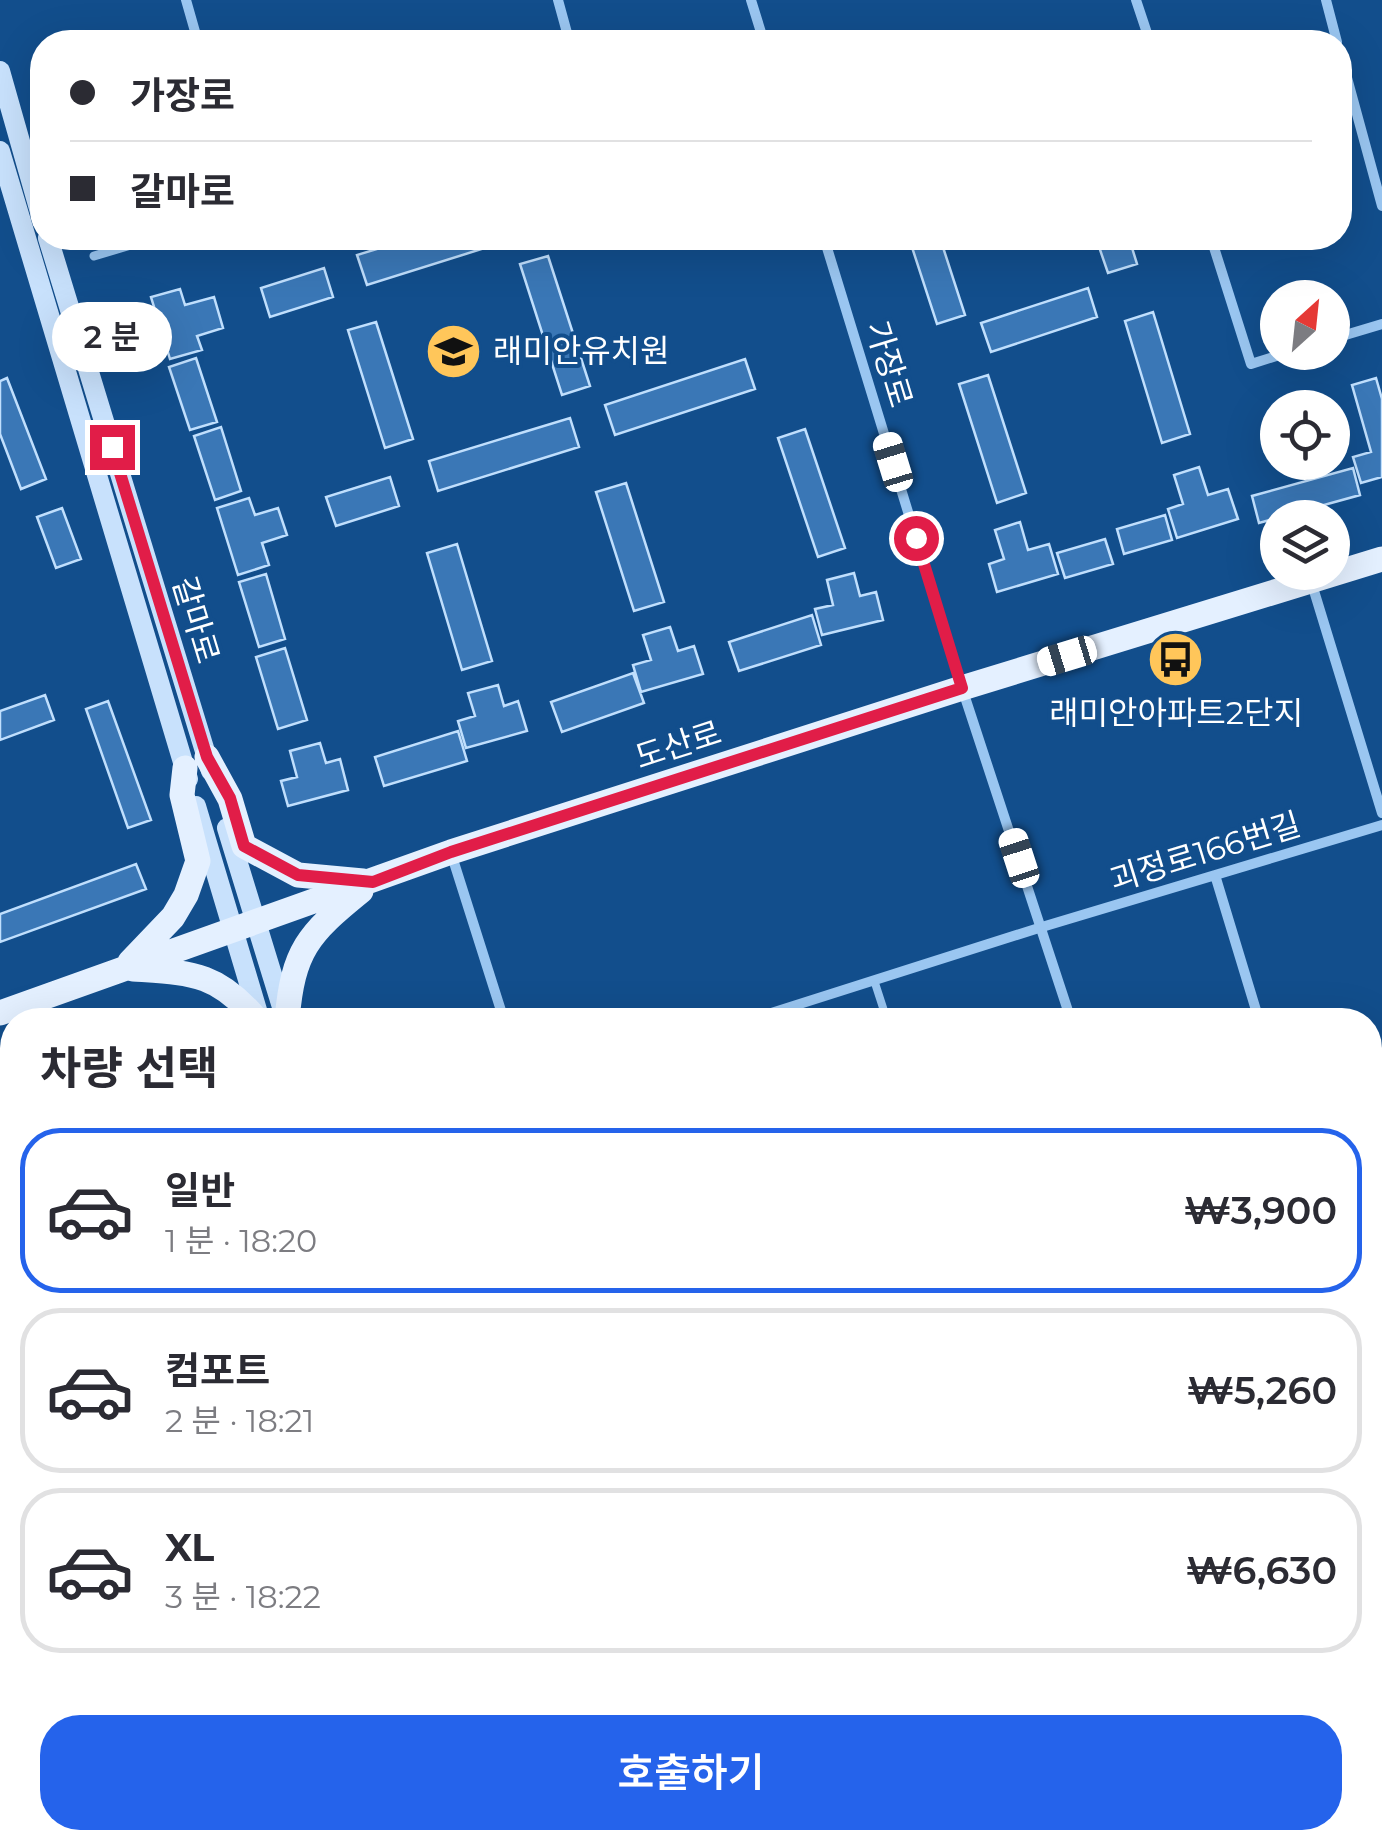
<!DOCTYPE html>
<html lang="ko">
<head>
<meta charset="utf-8">
<style>
  body { margin:0; font-family:Montserrat,"Noto Sans KR",sans-serif; background:#f2f2f3; color:#2b2b33; height:100vh; display:flex; flex-direction:column; font-size:38px; white-space:nowrap }
  * { box-sizing:border-box; margin:0 }
  p { font-size:32px; color:#7c7c81 }
  .icon { flex:none; width:55px; height:55px; fill:none; stroke:currentColor; stroke-width:2; stroke-linecap:round; stroke-linejoin:round }
  .map { position:relative; flex:1; overflow:hidden }
  .details { position:absolute; left:0px; top:1008px; width:1382px; height:842px; display:flex; flex-direction:column; background:#fff; border-radius:40px 40px 0 0; box-shadow:0 10px 40px #0002 }
  .details>* { flex:none }
  .banner { position:absolute; left:30px; top:30px; width:1322px; height:220px; border-radius:40px; box-shadow:0 10px 40px #0002; display:grid; align-content:center; height:220px; padding:0 40px; background:#fff }
  .needle { width:65px; rotate:27deg }
  .tools { position:absolute; left:1260px; top:280px; display:grid; gap:20px }
  .tools a { display:grid; place-items:center; width:90px; height:90px; border-radius:50%; background:#fff; box-shadow:0 10px 40px #0002; font-size:50px }
  .end { position:absolute; width:45px; height:45px; margin:-22px; border:12px solid #e11d48; background:#fff; box-shadow:0 0 0 5px #fff }
  .from { border-radius:50% }
  .bubble { position:absolute; height:70px; border-radius:35px; background:#fff; box-shadow:0 10px 40px #0002; font-size:32px; font-weight:600; line-height:70px; text-align:center }
  .car { position:absolute; width:30px; height:60px; margin:-30px -15px; border-radius:12px; box-shadow:0 0 8px 2px #0007; background:linear-gradient(#fff 24%,#345 0 40%,#fff 0 76%,#345 0 86%,#fff 0) }
  .banner b { display:flex; align-items:center; gap:35px; height:95px; font-size:38px }
  .banner b+b { border-top:2px solid #e1e1e2 }
  .banner i { width:25px; height:25px; background:#2b2b33 }
  ul { padding:0; list-style:none }
  li { display:flex; align-items:center; gap:30px; height:165px; margin:0 20px 15px; padding:0 20px; border:5px solid #e1e1e2; border-radius:40px }
  li div { flex:1 }
  li b { display:block; font-size:38px }
  li em { font-style:normal; font-weight:600 }
  li.current { border-color:#2563eb }
  li>.icon { width:90px; height:90px; stroke-width:1.5 }
  h2 { padding:0 40px; font-size:45px; line-height:120px }
  .button { display:flex; gap:20px; margin-top:auto; padding:20px 40px }
  .button a { flex:1; height:115px; border-radius:40px; background:#2563eb; color:#fff; font-size:40px; font-weight:600; line-height:115px; text-align:center }
  .map>svg:first-child { display:block }
  .building { fill:#3a77b6; stroke:#c0dffd; stroke-width:2.5 }
  .lines { fill:none; stroke-linecap:round; stroke-linejoin:round }
  .service { stroke:#9ac6f1; stroke-width:8 }
  .pedestrian { stroke:#9ac6f1; stroke-width:9 }
  .minor { stroke:#9ac6f1; stroke-width:10 }
  .tertiary { stroke:#9ac6f1; stroke-width:18 }
  .secondary { stroke:#c8e1fc; stroke-width:20 }
  .primary { stroke:#e4f0ff; stroke-width:25 }
  .route { stroke:#e11d48; stroke-width:12 }
  .labels { text-anchor:middle; stroke-width:8; stroke-linejoin:round; paint-order:stroke }
  .poi-label { font-size:32px; fill:#fff; stroke:#124e8c; text-anchor:start }
  .street-label { font-size:32px; fill:#fff; stroke:#124e8c }
</style>
</head>
<body>
<div class="map">
<svg width="1382" height="1848" viewBox="0 0 1382 1848">
  <rect width="100%" height="100%" fill="#124e8c"/>
  <path class="building" d="M413,238H506L507,241L367,285L357,255Z
    M909,238H940L965,315L937,324Z
    M1096,238H1129L1137,264L1108,273Z
    M548,256L590,386L562,395L520,264Z
    M324,268L333,297L270,317L261,288Z
    M1088,288L1097,317L991,352L981,323Z
    M180,289L185,305L214,297L223,328L197,336L202,350L170,359L151,297Z
    M1153,312L1190,434L1162,443L1125,321Z
    M376,322L413,439L385,448L348,330Z
    M196,358L217,422L190,430L169,367Z
    M745,359L755,389L615,435L605,405Z
    M988,375L1026,493L997,503L959,384Z
    M7,378L46,479L21,489L0,434V381Z
    M1376,378L1382,399V477L1361,483L1353,457L1371,452L1352,385Z
    M570,418L579,447L438,491L429,461Z
    M221,427L241,491L215,500L194,436Z
    M805,429L845,548L818,557L778,438Z
    M1199,467L1208,495L1228,489L1238,519L1177,538L1168,509L1183,504L1174,475Z
    M1353,468L1360,495L1259,523L1252,496Z
    M390,477L399,506L336,526L326,497Z
    M626,483L664,602L634,611L596,492Z
    M249,498L255,515L278,508L287,535L262,543L269,565L238,575L217,508Z
    M62,508L81,559L56,568L37,517Z
    M1165,515L1172,540L1124,554L1117,529Z
    M1020,522L1028,550L1049,544L1058,574L997,592L989,564L1004,559L995,530Z
    M1105,539L1113,564L1065,578L1057,553Z
    M457,544L492,661L462,670L427,553Z
    M854,573L860,596L876,592L883,620L822,635L815,609L833,605L827,580Z
    M266,574L285,639L259,647L239,582Z
    M812,615L821,645L739,671L729,642Z
    M670,627L678,651L694,646L703,674L641,692L633,665L651,660L643,635Z
    M285,648L307,720L278,729L256,657Z
    M633,673L644,703L562,732L551,702Z
    M498,685L504,706L518,701L527,731L466,748L458,721L475,716L468,693Z
    M45,695L54,720L0,740V711Z
    M108,701L151,820L128,828L86,709Z
    M458,731L467,761L384,786L375,757Z
    M320,743L326,763L340,759L348,790L288,806L281,781L297,777L290,751Z
    M136,864L146,889L0,942V914Z"/>
  <g class="lines">
    <path class="service" d="M874,980L887,1020"/>
    <path class="pedestrian" d="M94,256L154,238"/>
    <path class="minor" d="M186,0L198,42
      M558,0L569,40
      M751,0L764,42
      M1136,0L1150,42
      M1326,0L1337,42
      M1340,52L1382,206
      M824,238L962,688L1071,1020
      M1211,238L1251,364L1289,352
      M1332,339L1382,324
      M1311,581L1382,813
      M451,853L504,1020
      M1215,875L1259,1020
      M749,1020L1042,927L1382,825
      M1370,1313L1382,1309
      M1370,1385L1382,1423
      M1370,1683L1382,1679
      M760,1838L763,1848
      M951,1838L954,1848
      M1139,1838L1142,1848
      M1316,1838L1319,1848
      M876,1848L908,1838"/>
    <path class="tertiary" d="M0,1823L12,1834"/>
    <path class="secondary" d="M0,71L42,219
      M0,151L188,779
      M48,238L211,771
      M196,806L260,1020
      M227,828L286,1020
      M525,1838L528,1848
      M546,1838L549,1848"/>
    <path class="primary" d="M207,757L230,799L244,846L298,875L363,881
      M130,962L173,917L186,895L198,861L182,795L185,768
      M133,969C191,973 217,972 257,1020
      M0,1013L451,852L962,688L1382,559
      M287,1020C293,950 308,934 361,891"/>
  </g>
  <g class="lines">
    <path class="route" d="M112,447L207,757L230,798L244,846L298,875L373,882L451,852L962,688L916,538"/>
  </g>
  <defs>
    <symbol id="school-disc" viewBox="-11 -11 22 22"><circle r="9.5" fill="#ffc65a" stroke="#124e8c"/><path d="M0-5L7-2L0 1L-7-2ZM-4 1L0 2.5L4 1V4Q0 6-4 4Z" fill="#111"/></symbol>
    <symbol id="bus-disc" viewBox="-11 -11 22 22"><circle r="9.5" fill="#ffc65a" stroke="#124e8c"/><path d="M-5-6H5V4H4V6H2V4H-2V6H-4V4H-5ZM-3.5-4V0h7V-4ZM-3.5 1.2v1.5H-2V1.2ZM2 1.2v1.5H3.5V1.2Z" fill="#111"/></symbol>
  </defs>
  <g fill-rule="evenodd">
    <use href="#school-disc" x="422" y="320" width="63" height="63"/>
    <use href="#bus-disc" x="1144" y="628" width="63" height="63"/>
  </g>
  <g class="labels">
    <g class="poi-label">
      <text x="493" y="362">래미안유치원</text>
      <text x="1176" y="724" text-anchor="middle">래미안아파트2단지</text>
    </g>
    <g class="street-label">
      <text transform="translate(889 364) rotate(73)" y="11">가장로</text>
      <text transform="translate(196 620) rotate(73)" y="11">갈마로</text>
      <text transform="translate(678 745) rotate(-18)" y="11">도산로</text>
      <text transform="translate(1205 852) rotate(-17)" y="11">괴정로166번길</text>
    </g>
  </g>
</svg>
<div class="tools">
<a><svg class="needle" viewBox="-14 -14 28 28"><path d="M0-13l5 13h-10z" fill="#e53935"/><path d="M0 13l5-13h-10z" fill="#7c7c81"/></svg></a>
<a><svg class="icon" aria-label="locate" viewBox="0 0 24 24"><circle cx="12" cy="12" r="6"/><path d="M12 2v4M12 18v4M2 12h4M18 12h4"/></svg></a>
<a><svg class="icon" aria-label="layers" viewBox="0 0 24 24"><path d="M12 4l9 5-9 5-9-5zM3 14l9 5 9-5"/></svg></a>
</div>
<i class="end from" style="left:916px;top:538px"></i>
<i class="end" style="left:112px;top:447px"></i>
<div class="bubble" style="left:52px;top:302px;width:120px">2 분</div>
<i class="car" style="left:893px;top:462px;rotate:343deg"></i>
<i class="car" style="left:1067px;top:656px;rotate:253deg"></i>
<i class="car" style="left:1019px;top:858px;rotate:342deg"></i>
<div class="banner">
<b><i class="from"></i>가장로</b>
<b><i></i>갈마로</b>
</div>
<section class="details">
<h2>차량 선택</h2>
<ul>
<li class="current"><svg class="icon" aria-label="car" viewBox="0 0 24 24"><path d="M5 17H2v-5l4-1 3-4h7l3 4 3 1v5h-3M9 17h6M6 11h13"/><circle cx="7" cy="17" r="2"/><circle cx="17" cy="17" r="2"/></svg><div><b>일반</b><p>1 분 · 18:20</p></div><em>₩3,900</em></li>
<li><svg class="icon" aria-label="car" viewBox="0 0 24 24"><path d="M5 17H2v-5l4-1 3-4h7l3 4 3 1v5h-3M9 17h6M6 11h13"/><circle cx="7" cy="17" r="2"/><circle cx="17" cy="17" r="2"/></svg><div><b>컴포트</b><p>2 분 · 18:21</p></div><em>₩5,260</em></li>
<li><svg class="icon" aria-label="car" viewBox="0 0 24 24"><path d="M5 17H2v-5l4-1 3-4h7l3 4 3 1v5h-3M9 17h6M6 11h13"/><circle cx="7" cy="17" r="2"/><circle cx="17" cy="17" r="2"/></svg><div><b>XL</b><p>3 분 · 18:22</p></div><em>₩6,630</em></li>
</ul>
<div class="button"><a>호출하기</a></div>
</section>
</div>
</body>
</html>
